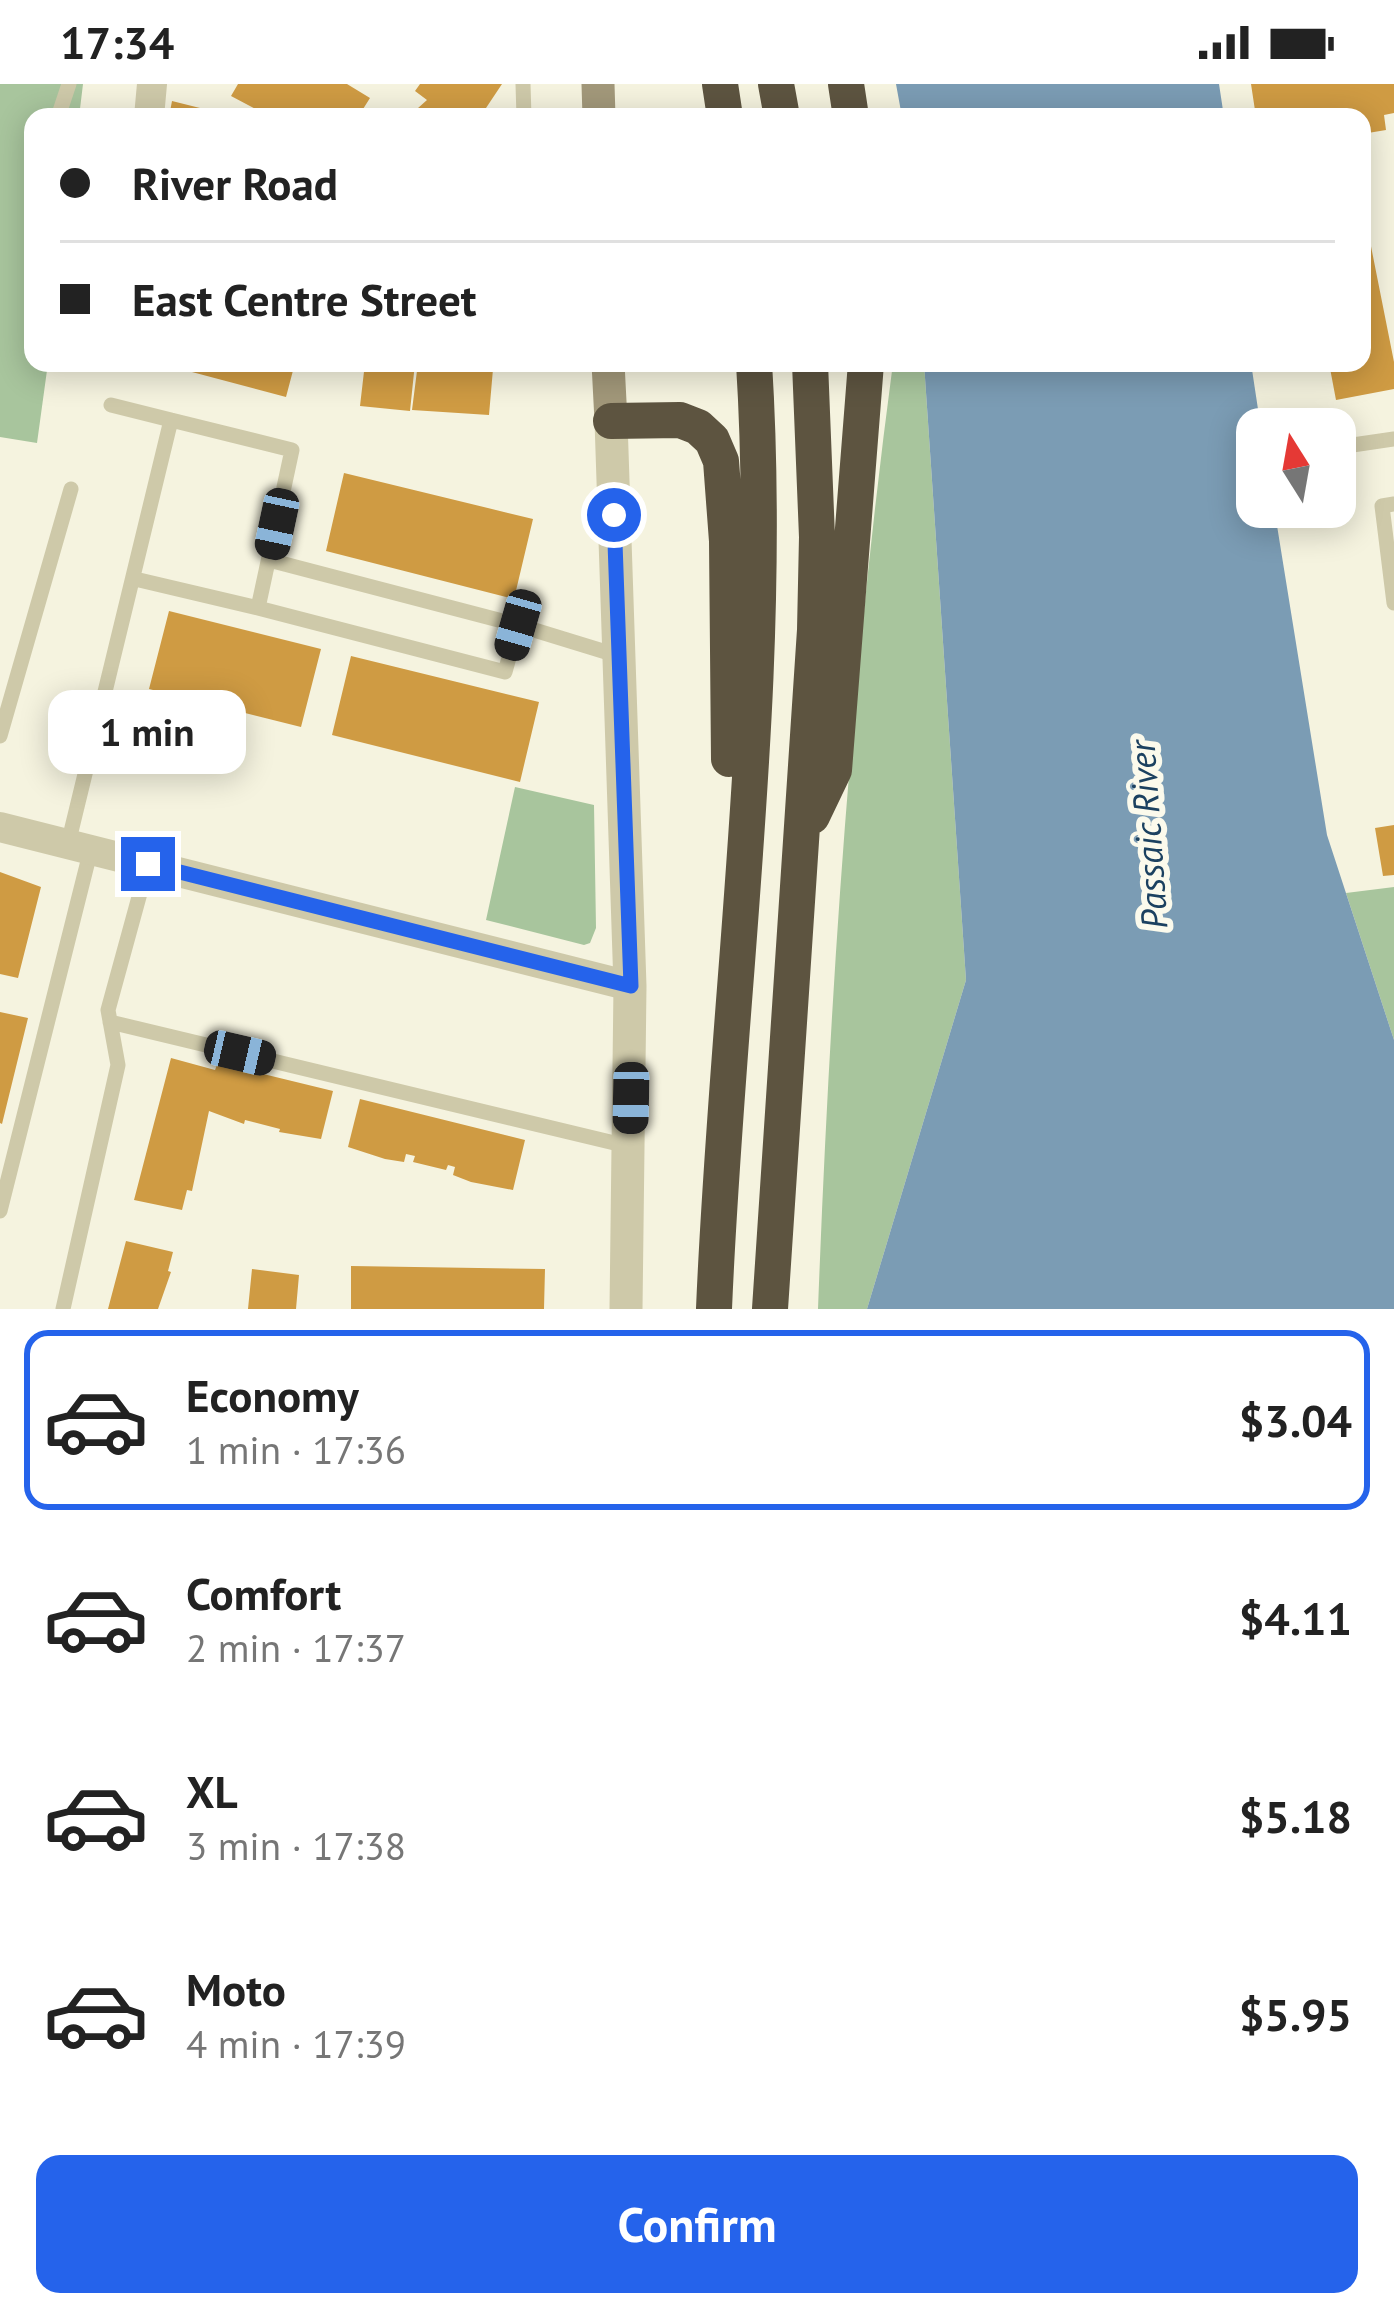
<!DOCTYPE html>
<html lang="en">
<head>
<meta charset="utf-8">
<style>
  body { margin:0; font-family:"PT Sans",sans-serif; background:#f2f2f2; color:#222; height:100vh; display:flex; flex-direction:column; font-size:45px; white-space:nowrap }
  * { box-sizing:border-box; margin:0 }
  p { font-size:39px; color:#767676 }
  .icon { flex:none; width:66px; height:66px; fill:none; stroke:currentColor; stroke-width:2; stroke-linecap:round; stroke-linejoin:round }
  .map { position:relative; height:1225px; overflow:hidden }
  .side { display:flex; flex-direction:column; background:#fff; flex:1 }
  .side>* { flex:none }
  .top-card { position:absolute; left:24px; top:24px; width:1347px; height:264px; border-radius:24px; box-shadow:0 6px 30px #0003; display:grid; align-content:center; height:264px; padding:0 36px; background:#fff }
  .needle { width:78px; rotate:349deg }
  .controls { position:absolute; left:1236px; top:324px; display:grid; gap:24px }
  .controls a { display:grid; place-items:center; width:120px; height:120px; border-radius:24px; background:#fff; box-shadow:0 6px 30px #0003; font-size:60px }
  .end { position:absolute; width:54px; height:54px; margin:-27px; border:15px solid #2563eb; background:#fff; box-shadow:0 0 0 6px #fff }
  .from { border-radius:50% }
  .bubble { position:absolute; height:84px; border-radius:24px; background:#fff; box-shadow:0 6px 30px #0003; font-size:39px; font-weight:700; line-height:84px; text-align:center }
  .car { position:absolute; width:36px; height:72px; margin:-36px -18px; border-radius:15px; box-shadow:0 0 9px 3px #0007; background:linear-gradient(#222 24%,#8ab4d8 0 40%,#222 0 76%,#8ab4d8 0 86%,#222 0) }
  .top-card b { display:flex; align-items:center; gap:42px; height:114px; font-size:45px }
  .top-card b+b { border-top:3px solid #e0e0e0 }
  .top-card i { width:30px; height:30px; background:#222 }
  ul { padding:21px 0 0; list-style:none }
  li { display:flex; align-items:center; gap:36px; height:180px; margin:0 24px 18px; padding:0 12px; border:6px solid transparent; border-radius:24px }
  li div { flex:1 }
  li b { display:block; font-size:45px }
  li em { font-style:normal; font-weight:700 }
  li.active { border-color:#2563eb }
  li>.icon { width:108px; height:108px; stroke-width:1.5 }
  .action { display:flex; gap:24px; margin-top:auto; padding:24px 36px }
  .action a { flex:1; height:138px; border-radius:24px; background:#2563eb; color:#fff; font-size:48px; font-weight:700; line-height:138px; text-align:center }
  .status { display:flex; justify-content:space-between; align-items:center; height:84px; padding:0 60px; background:#fff; direction:ltr }
  .status svg { height:33px; fill:currentColor }
  .map>svg:first-child { display:block }
  .green { fill:#a8c59d }
  .water { fill:#7b9cb4 }
  .building { fill:#cf9b43 }
  .lines { fill:none; stroke-linecap:round; stroke-linejoin:round }
  .service { stroke:#cec9a9; stroke-width:15 }
  .minor { stroke:#cec9a9; stroke-width:30 }
  .tertiary { stroke:#cec9a9; stroke-width:33 }
  .secondary { stroke:#a2987a; stroke-width:33 }
  .motorway { stroke:#5d5440; stroke-width:36 }
  .route { stroke:#2563eb; stroke-width:15 }
  .labels { text-anchor:middle; stroke-width:12; stroke-linejoin:round; paint-order:stroke }
  .water-label { font-size:36px; font-style:italic; fill:#1b4160; stroke:#fbfaec }
</style>
</head>
<body>
<div class="status"><b>17:34</b><svg viewBox="0 0 49 12"><path d="M0 12V9h3v3zM5 12V6h3v6zM10 12V3h3v9zM15 12V0h3v12zM26 1h20v11H26zM47 4h2v5h-2z"/></svg></div>
<div class="map">
<svg width="1394" height="1225" viewBox="0 0 1394 1225">
  <rect width="100%" height="100%" fill="#f5f3df"/>
  <path class="green" d="M0,0H83L79,33H33V279H48L37,359L0,353Z
    M893,279H924L966,896L867,1225H818C830,908 851,593 893,279Z
    M515,703L594,721L596,844L590,859L584,861L486,836Z
    M1394,803V956L1346,809Z"/>
  <path class="water" d="M896,0H1219L1224,33H902Z
    M924,279H1251L1261,345H1257V423H1274L1327,751L1394,956V1225H867L966,896Z"/>
  <path class="building" d="M238,0H347L370,14L358,33H271L231,12Z
    M420,0H502L480,33H408L427,16L415,7Z
    M1251,0H1394V29L1384,31L1386,46L1362,50V33H1256Z
    M172,17L208,26L206,33H169Z
    M1362,117L1394,278V305L1336,316L1329,279H1362Z
    M158,279H295L286,313Z
    M365,279H415L410,327L360,322Z
    M418,279H484L483,284L493,285L489,331L412,326Z
    M344,389L533,435L514,515L326,467Z
    M169,527L321,565L301,643L149,605Z
    M351,572L539,618L520,698L332,651Z
    M1394,741V791L1383,792L1375,744Z
    M0,788L41,803L18,894L0,890Z
    M0,928L28,934L2,1040L0,1039Z
    M171,974L215,986L218,979L333,1007L321,1055L279,1048L280,1045L245,1036L244,1040L209,1027L192,1107L187,1106L182,1126L134,1116Z
    M360,1015L525,1056L513,1106L471,1098L453,1091L455,1083L448,1081L446,1086L413,1078L415,1072L406,1070L404,1078L385,1075L348,1063Z
    M126,1157L173,1168L168,1187L171,1188L158,1225H108Z
    M351,1182L545,1185L544,1225H351Z
    M252,1185L299,1191L296,1225H248Z"/>
  <g class="lines">
    <path class="service" d="M523,0L524,33
      M58,33L69,0
      M111,321L171,336
      M1339,363L1394,355
      M1394,420L1382,422L1394,519
      M269,476L518,541
      M135,495L258,524
      M0,652L71,405
      M68,760L171,336L292,366L258,524L505,588L518,541L619,572
      M110,938L627,1062
      M0,1127L91,765
      M63,1225L118,981L108,926L148,780"/>
    <path class="minor" d="M149,33L152,0
      M0,743L630,902"/>
    <path class="tertiary" d="M611,337L630,902L626,1225"/>
    <path class="secondary" d="M598,0L599,33
      M608,279L611,337"/>
    <path class="motorway" d="M720,0L725,33
      M776,0L782,33
      M846,0L851,33
      M611,337L680,336L698,343L712,356L721,377L727,457L729,675
      M812,732L834,686L866,279
      M714,1225C727,909 774,595 754,279
      M770,1225L815,546L817,453L810,279"/>
  </g>
  <g class="lines">
    <path class="route" d="M148,780L631,902L614,431"/>
  </g>
  <g class="labels">
    <g class="water-label">
      <text transform="translate(1148 751) rotate(-94)" y="13">Passaic River</text>
    </g>
  </g>
</svg>
<div class="controls">
<a><svg class="needle" viewBox="-14 -14 28 28"><path d="M0-13l5 13h-10z" fill="#e53935"/><path d="M0 13l5-13h-10z" fill="#767676"/></svg></a>
</div>
<i class="end from" style="left:614px;top:431px"></i>
<i class="end" style="left:148px;top:780px"></i>
<div class="bubble" style="left:48px;top:606px;width:198px">1 min</div>
<i class="car" style="left:277px;top:440px;rotate:192deg"></i>
<i class="car" style="left:518px;top:541px;rotate:196deg"></i>
<i class="car" style="left:240px;top:969px;rotate:103deg"></i>
<i class="car" style="left:631px;top:1014px;rotate:181deg"></i>
<div class="top-card">
<b><i class="from"></i>River Road</b>
<b><i></i>East Centre Street</b>
</div>
</div>
<section class="side">
<ul>
<li class="active"><svg class="icon" aria-label="car" viewBox="0 0 24 24"><path d="M5 17H2v-5l4-1 3-4h7l3 4 3 1v5h-3M9 17h6M6 11h13"/><circle cx="7" cy="17" r="2"/><circle cx="17" cy="17" r="2"/></svg><div><b>Economy</b><p>1 min · 17:36</p></div><em>$3.04</em></li>
<li><svg class="icon" aria-label="car" viewBox="0 0 24 24"><path d="M5 17H2v-5l4-1 3-4h7l3 4 3 1v5h-3M9 17h6M6 11h13"/><circle cx="7" cy="17" r="2"/><circle cx="17" cy="17" r="2"/></svg><div><b>Comfort</b><p>2 min · 17:37</p></div><em>$4.11</em></li>
<li><svg class="icon" aria-label="car" viewBox="0 0 24 24"><path d="M5 17H2v-5l4-1 3-4h7l3 4 3 1v5h-3M9 17h6M6 11h13"/><circle cx="7" cy="17" r="2"/><circle cx="17" cy="17" r="2"/></svg><div><b>XL</b><p>3 min · 17:38</p></div><em>$5.18</em></li>
<li><svg class="icon" aria-label="car" viewBox="0 0 24 24"><path d="M5 17H2v-5l4-1 3-4h7l3 4 3 1v5h-3M9 17h6M6 11h13"/><circle cx="7" cy="17" r="2"/><circle cx="17" cy="17" r="2"/></svg><div><b>Moto</b><p>4 min · 17:39</p></div><em>$5.95</em></li>
</ul>
<div class="action"><a>Confirm</a></div>
</section>
</body>
</html>
